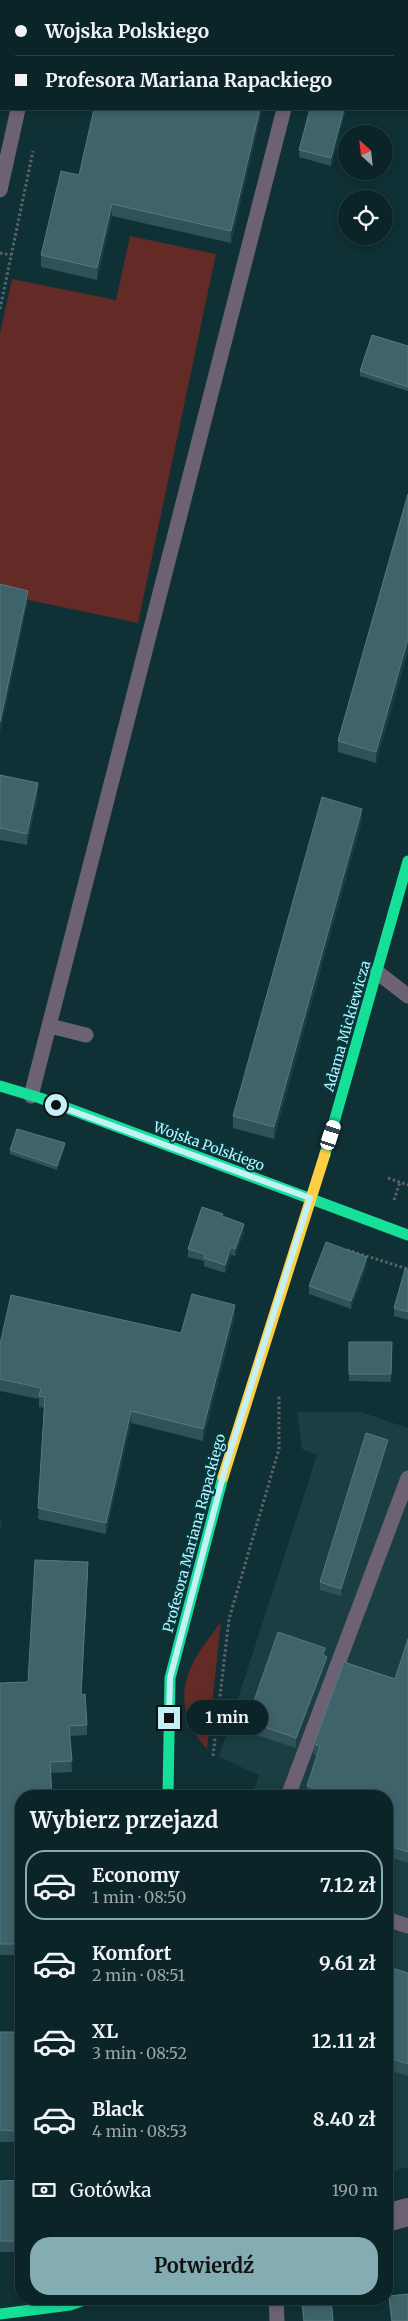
<!DOCTYPE html>
<html lang="pl">
<head>
<meta charset="utf-8">
<style>
  body { margin:0; font-family:Merriweather,serif; background:#142c2f; color:#f1f3f6; height:100vh; display:flex; flex-direction:column; font-size:19px; white-space:nowrap }
  * { box-sizing:border-box; margin:0 }
  p { font-size:16px; color:#9aa4a7 }
  .icon { flex:none; width:28px; height:28px; fill:none; stroke:currentColor; stroke-width:2; stroke-linecap:round; stroke-linejoin:round }
  .map { position:relative; flex:1; overflow:hidden }
  .drawer { position:absolute; left:15px; top:1790px; width:378px; height:515px; display:flex; flex-direction:column; background:#0b2427; border-radius:20px; box-shadow:0 2px 8px #0003,0 0 0 1px #2b4144 }
  .drawer>* { flex:none }
  .banner { position:absolute; left:0px; top:0px; width:409px; height:110px; box-shadow:0 2px 8px #0003,0 0 0 1px #2b4144; display:grid; align-content:center; height:110px; padding:0 15px; background:#0b2427 }
  .needle { width:32px; rotate:333deg }
  .fabs { position:absolute; left:338px; top:125px; display:grid; gap:10px }
  .fabs a { display:grid; place-items:center; width:55px; height:55px; border-radius:50%; background:#0b2427; box-shadow:0 2px 8px #0003,0 0 0 1px #2b4144; font-size:25px }
  .end { position:absolute; width:22px; height:22px; margin:-11px; border:6px solid #c3f1f7; background:#111; box-shadow:0 0 0 2px #111 }
  .from { border-radius:50% }
  .bubble { position:absolute; height:35px; border-radius:18px; background:#0b2427; box-shadow:0 2px 8px #0003,0 0 0 1px #2b4144; font-size:16px; font-weight:700; line-height:35px; text-align:center }
  .car { position:absolute; width:15px; height:30px; margin:-15px -8px; border-radius:6px; box-shadow:0 0 4px 1px #0007; background:linear-gradient(#fff 24%,#345 0 40%,#fff 0 76%,#345 0 86%,#fff 0) }
  .banner b { display:flex; align-items:center; gap:18px; height:48px; font-size:19px }
  .banner b+b { border-top:1px solid #2b4144 }
  .banner i { width:12px; height:12px; background:#f1f3f6 }
  ul { padding:0; list-style:none }
  li { display:flex; align-items:center; gap:15px; height:70px; margin:0 10px 8px; padding:0 5px; border:2px solid transparent; border-radius:20px }
  li div { flex:1 }
  li b { display:block; font-size:19px }
  li em { font-style:normal; font-weight:700 }
  li.on { border-color:#84adb3 }
  li>.icon { width:45px; height:45px; stroke-width:1.5 }
  h2 { padding:0 15px; font-size:22px; line-height:60px }
  .pay { display:flex; align-items:center; gap:12px; height:55px; padding:0 15px; font-size:19px }
  .pay p { margin-inline-start:auto }
  .button { display:flex; gap:10px; margin-top:auto; padding:10px 15px }
  .button a { flex:1; height:58px; border-radius:20px; background:#84adb3; color:#111; font-size:20px; font-weight:700; line-height:58px; text-align:center }
  .map>svg:first-child { display:block }
  .built { fill:#1b3e43 }
  .green { fill:#642b26 }
  .lines { fill:none; stroke-linecap:round; stroke-linejoin:round }
  .path { stroke:#5d636e; stroke-width:3; stroke-dasharray:2.5 2.5; stroke-linecap:butt }
  .lane { stroke:#6d6273; stroke-width:15 }
  .street { stroke:#6d6273; stroke-width:28 }
  .fast { stroke:#16e098; stroke-width:11 }
  .slow { stroke:#ffcf43; stroke-width:11 }
  .wall { fill:#2f5259 }
  .shaded-wall { fill:#1c3d43 }
  .building { fill:#3f636a; stroke:#547980 }
  .route { stroke:#c3f1f7; stroke-width:6 }
  .labels { text-anchor:middle; stroke-width:4; stroke-linejoin:round; paint-order:stroke }
  .street-label { font-size:14px; fill:#c3f1f7; stroke:#003c43 }
</style>
</head>
<body>
<div class="map">
<svg width="408" height="2321" viewBox="0 0 408 2321">
  <rect width="100%" height="100%" fill="#0f3034"/>
  <path class="built" d="M297,1412H361L408,1428V2167L386,2173V1796H252L259,1775L219,1757L317,1455L302,1449Z"/>
  <path class="green" d="M130,236L216,254L138,623L0,594V333L12,279L116,300Z
    M221,1622L207,1749C186,1727 177,1696 191,1667C198,1651 211,1636 221,1622Z"/>
  <g class="lines">
    <path class="path" d="M66,1V0
      M0,253L11,255
      M0,309L33,151
      M388,1178L408,1185
      M394,1200L400,1182
      M347,1250L408,1269
      M213,1756L229,1619L279,1449V1396"/>
    <path class="lane" d="M41,1V0
      M309,1V0
      M0,190L18,109
      M377,972L408,996
      M50,1026L86,1035
      M31,1096L284,109
      M288,1796L408,1478
      M386,1919L408,1926
      M276,2299L277,2321"/>
    <path class="street" d="M386,2218L408,2212"/>
    <path class="fast" d="M0,1086L40,1098L408,1235
      M325,1154L408,861
      M168,1796L170,1678L223,1477
      M0,2314L70,2305L87,2299"/>
    <path class="slow" d="M223,1477L325,1154"/>
  </g>
  <path class="wall" d="M261,109V115L231,243L112,216L97,280L41,267V255L79,175Z
    M346,109L331,166L299,157V150Z
    M408,346V391L360,376V371Z
    M408,494V651L376,763L338,752V741Z
    M0,775L38,795L27,845L0,840Z
    M362,820L274,1139L233,1128V1116Z
    M65,1147L57,1170L10,1154V1150Z
    M223,1216L244,1232L235,1256L231,1255L225,1273L204,1266V1261L188,1257V1249Z
    M367,1265L351,1309L309,1294V1286Z
    M408,1269V1320L394,1316V1308Z
    M235,1316L203,1441L131,1423L106,1534L38,1519L44,1408L39,1407V1399L0,1391V1344L181,1333Z
    M349,1342H392L391,1382L349,1381Z
    M388,1447L341,1596L320,1590V1582Z
    M88,1573L81,1695L87,1725V1735L70,1736L72,1772L51,1773L21,1796V1955H0V1683L28,1682Z
    M408,1639V1863L386,1856V1796H307V1786L317,1756L314,1755V1744L395,1679Z
    M327,1667L296,1748L247,1732V1721Z
    M386,1966L408,1973V2076L386,2069Z
    M0,2032H21V2142H0Z
    M21,2180V2252H0V2181Z
    M389,2296L408,2321H391L389,2304Z
    M301,2299H331L333,2321H303Z"/>
  <path class="shaded-wall" d="M260,109H261V115L231,243V231Z
    M344,109H346L331,166V158Z
    M112,204V216L97,280V268Z
    M28,591V602L0,734V722Z
    M408,639V651L376,763V752Z
    M38,783V795L27,845V834Z
    M362,809V820L274,1139V1127Z
    M65,1143V1147L57,1170V1166Z
    M244,1224V1232L235,1256V1249Z
    M231,1247V1255L225,1273V1265Z
    M367,1257V1265L351,1309V1301Z
    M235,1305V1316L203,1441V1429Z
    M131,1411V1423L106,1534V1523Z
    M388,1440V1447L341,1596V1589Z
    M1,1517V1528L0,1532V1522Z
    M88,1562V1573L81,1705V1695Z
    M327,1657V1667L296,1748V1738Z"/>
  <path class="building" d="M119,0H193V1H119Z
    M94,109H260L231,231L112,204L97,268L41,255L61,171L79,175Z
    M310,109H344L331,158L299,150Z
    M372,335L408,346V387L360,371Z
    M408,494V639L376,752L338,741Z
    M0,584L28,591L0,722Z
    M0,775L38,783L27,834L0,828Z
    M322,797L362,809L274,1127L233,1116Z
    M17,1129L65,1143L57,1166L10,1150Z
    M202,1207L223,1214L222,1216L244,1224L235,1249L231,1247L225,1265L204,1258L205,1254L188,1249Z
    M326,1242L367,1257L351,1301L309,1286Z
    M405,1269H408V1312L394,1308Z
    M192,1294L235,1305L203,1429L131,1411L106,1523L38,1508L45,1397L39,1396L41,1388L0,1379V1344L11,1295L181,1333Z
    M349,1342H392L391,1374H349Z
    M366,1433L388,1440L341,1589L320,1582Z
    M35,1560L88,1562L81,1695L85,1694L87,1725L69,1726L72,1761L50,1762L52,1796H21V1944H0V1683L28,1682Z
    M278,1632L325,1648L323,1655L327,1657L296,1738L247,1721Z
    M408,1639V1852L386,1845V1796H339L307,1786L320,1746L314,1744L344,1662L395,1679Z
    M386,1966L408,1973V2064L386,2057Z
    M0,2032H21V2131L0,2130Z
    M21,2180V2241H0V2181Z
    M408,2294V2321H392L389,2296Z
    M302,2299H331L333,2321H304Z"/>
  <g class="lines">
    <path class="route" d="M56,1105L310,1198L226,1465L170,1678L169,1718"/>
  </g>
  <g class="labels">
    <g class="street-label">
      <text transform="translate(347 1026) rotate(-74)" y="5">Adama Mickiewicza</text>
      <text transform="translate(209 1146) rotate(20)" y="5">Wojska Polskiego</text>
      <text transform="translate(194 1533) rotate(-75)" y="5">Profesora Mariana Rapackiego</text>
    </g>
  </g>
</svg>
<div class="fabs">
<a><svg class="needle" viewBox="-14 -14 28 28"><path d="M0-13l5 13h-10z" fill="#e53935"/><path d="M0 13l5-13h-10z" fill="#9aa4a7"/></svg></a>
<a><svg class="icon" aria-label="locate" viewBox="0 0 24 24"><circle cx="12" cy="12" r="6"/><path d="M12 2v4M12 18v4M2 12h4M18 12h4"/></svg></a>
</div>
<i class="end from" style="left:56px;top:1105px"></i>
<i class="end" style="left:169px;top:1718px"></i>
<div class="bubble" style="left:186px;top:1700px;width:82px">1 min</div>
<i class="car" style="left:331px;top:1135px;rotate:18deg"></i>
<div class="banner">
<b><i class="from"></i>Wojska Polskiego</b>
<b><i></i>Profesora Mariana Rapackiego</b>
</div>
<section class="drawer">
<h2>Wybierz przejazd</h2>
<ul>
<li class="on"><svg class="icon" aria-label="car" viewBox="0 0 24 24"><path d="M5 17H2v-5l4-1 3-4h7l3 4 3 1v5h-3M9 17h6M6 11h13"/><circle cx="7" cy="17" r="2"/><circle cx="17" cy="17" r="2"/></svg><div><b>Economy</b><p>1 min · 08:50</p></div><em>7.12 zł</em></li>
<li><svg class="icon" aria-label="car" viewBox="0 0 24 24"><path d="M5 17H2v-5l4-1 3-4h7l3 4 3 1v5h-3M9 17h6M6 11h13"/><circle cx="7" cy="17" r="2"/><circle cx="17" cy="17" r="2"/></svg><div><b>Komfort</b><p>2 min · 08:51</p></div><em>9.61 zł</em></li>
<li><svg class="icon" aria-label="car" viewBox="0 0 24 24"><path d="M5 17H2v-5l4-1 3-4h7l3 4 3 1v5h-3M9 17h6M6 11h13"/><circle cx="7" cy="17" r="2"/><circle cx="17" cy="17" r="2"/></svg><div><b>XL</b><p>3 min · 08:52</p></div><em>12.11 zł</em></li>
<li><svg class="icon" aria-label="car" viewBox="0 0 24 24"><path d="M5 17H2v-5l4-1 3-4h7l3 4 3 1v5h-3M9 17h6M6 11h13"/><circle cx="7" cy="17" r="2"/><circle cx="17" cy="17" r="2"/></svg><div><b>Black</b><p>4 min · 08:53</p></div><em>8.40 zł</em></li>
</ul>
<div class="pay"><svg class="icon" aria-label="cash" viewBox="0 0 24 24"><path d="M3 7h18v10H3z"/><circle cx="12" cy="12" r="2"/></svg>Gotówka<p>190 m</p></div>
<div class="button"><a>Potwierdź</a></div>
</section>
</div>
</body>
</html>
